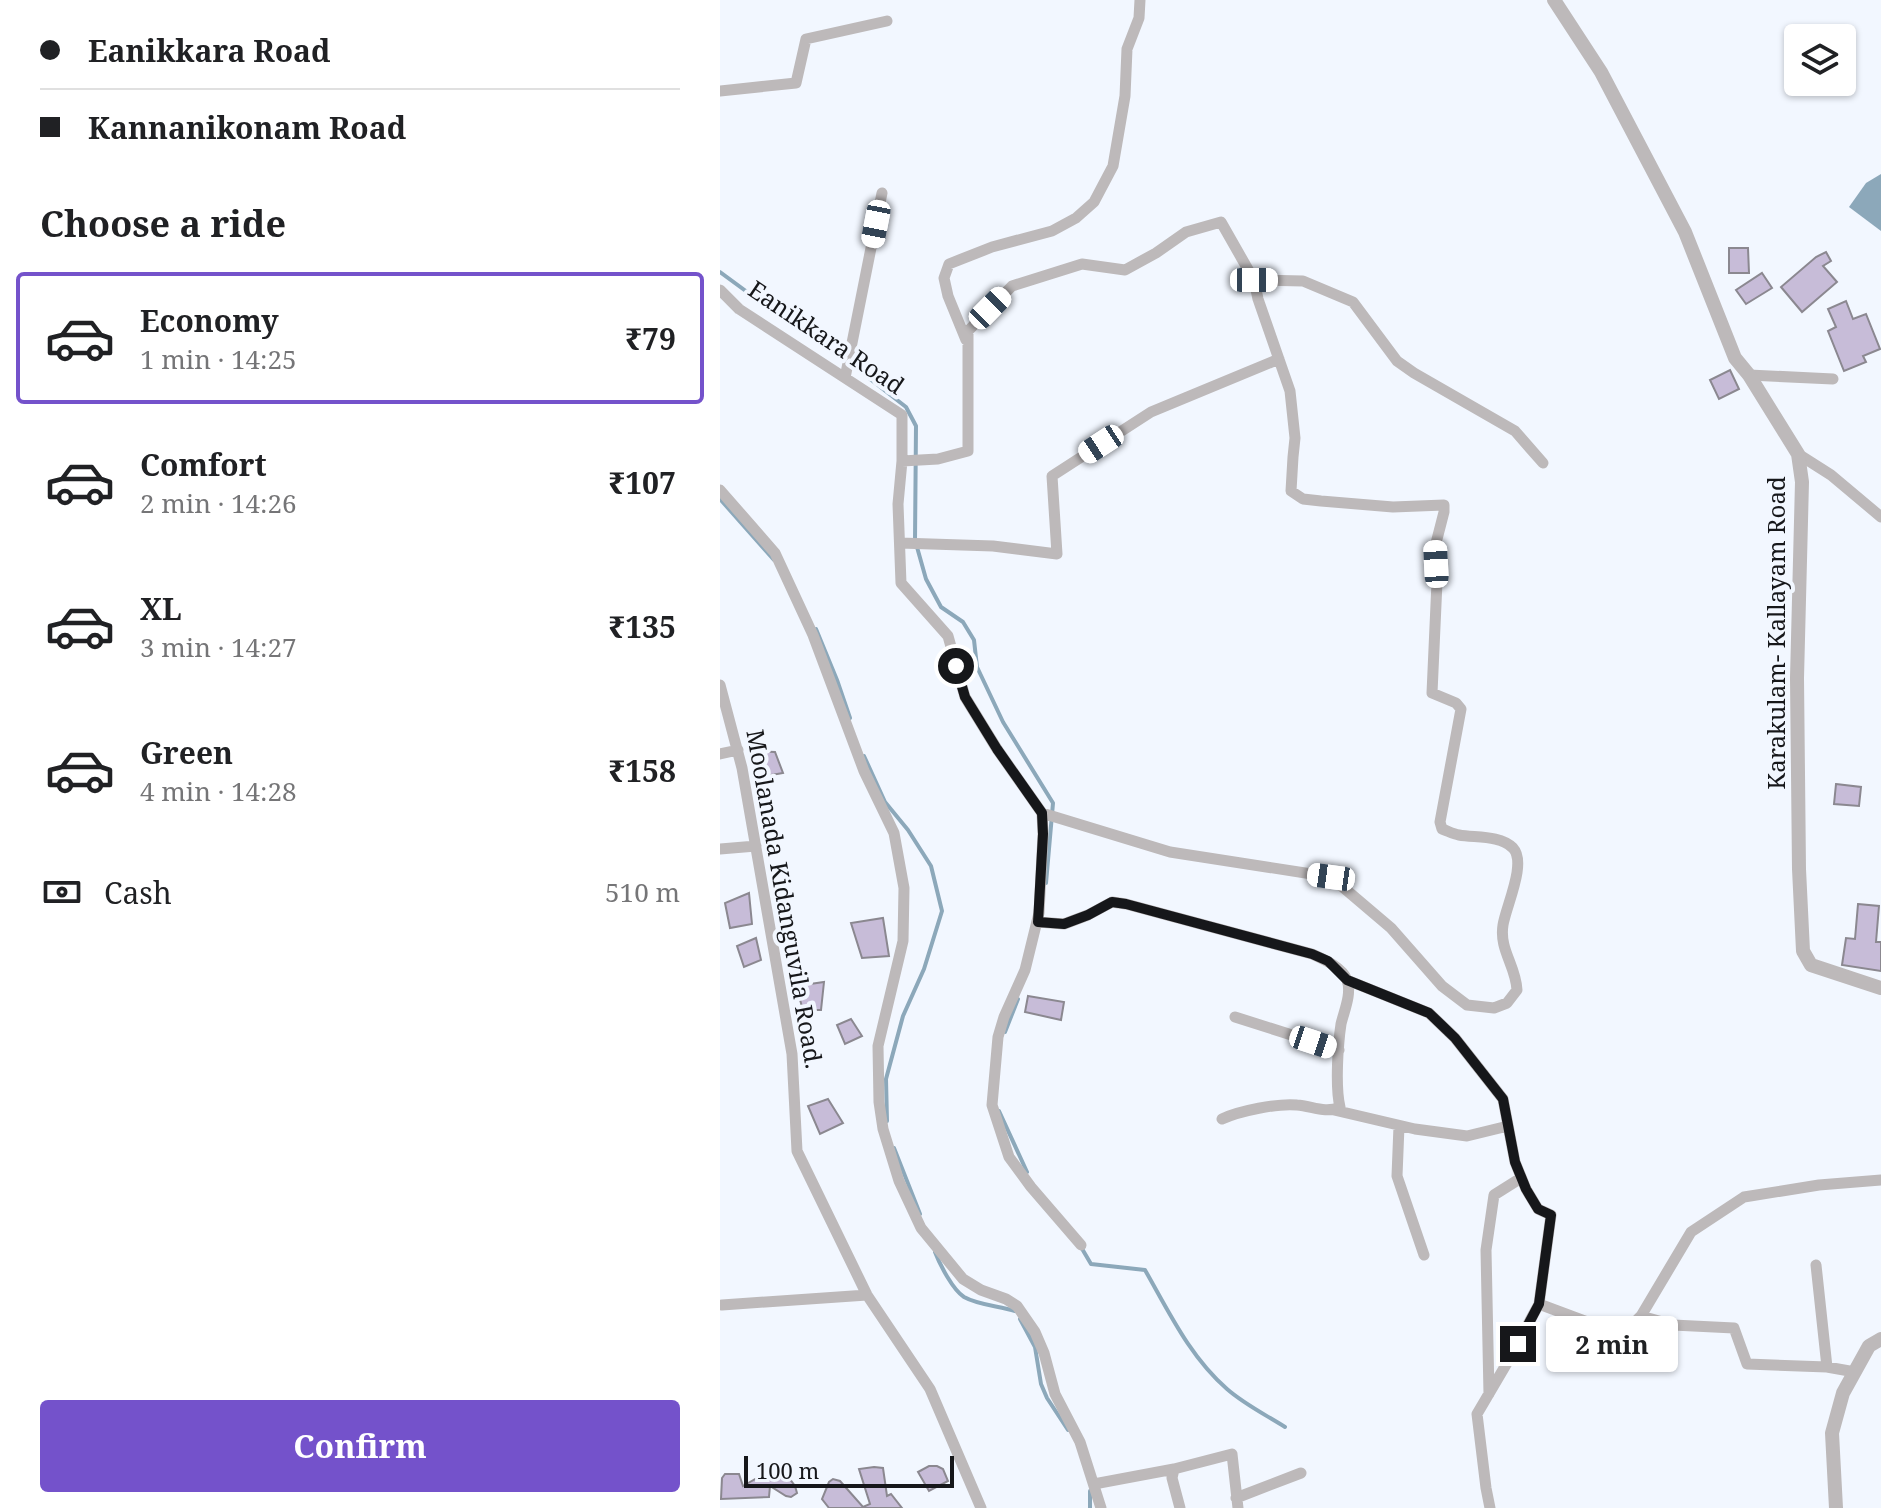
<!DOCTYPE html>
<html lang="en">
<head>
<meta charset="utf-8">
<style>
  body { margin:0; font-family:"Noto Serif",serif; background:#f6f6f6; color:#202124; height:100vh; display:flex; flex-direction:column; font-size:30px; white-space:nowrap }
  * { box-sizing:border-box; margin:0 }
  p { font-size:26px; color:#757577 }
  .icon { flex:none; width:44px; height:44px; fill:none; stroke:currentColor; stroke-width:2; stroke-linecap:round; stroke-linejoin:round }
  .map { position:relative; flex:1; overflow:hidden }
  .side { display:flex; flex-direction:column; background:#fff; width:720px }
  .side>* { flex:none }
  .top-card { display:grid; align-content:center; height:176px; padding:0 40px; background:#fff }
  .fabs { position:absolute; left:1064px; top:24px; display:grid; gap:16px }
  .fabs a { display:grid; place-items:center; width:72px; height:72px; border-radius:8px; background:#fff; box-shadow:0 2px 6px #0004; font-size:40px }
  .scale { position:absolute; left:24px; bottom:20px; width:210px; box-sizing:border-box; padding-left:8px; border:4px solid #16171a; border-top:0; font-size:22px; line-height:28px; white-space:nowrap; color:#16171a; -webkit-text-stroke:6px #f2f7ff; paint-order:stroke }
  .end { position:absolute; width:36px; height:36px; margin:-18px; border:10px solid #16171a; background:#fff; box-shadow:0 0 0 4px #fff }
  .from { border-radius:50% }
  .bubble { position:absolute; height:56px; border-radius:8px; background:#fff; box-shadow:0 2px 6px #0004; font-size:26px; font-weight:700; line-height:56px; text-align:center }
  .car { position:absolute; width:24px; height:48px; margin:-24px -12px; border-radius:10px; box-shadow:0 0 6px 2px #0007; background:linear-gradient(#fff 24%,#345 0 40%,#fff 0 76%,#345 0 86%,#fff 0) }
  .top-card b { display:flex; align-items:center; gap:28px; height:76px; font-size:30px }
  .top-card b+b { border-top:2px solid #e0e0e0 }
  .top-card i { width:20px; height:20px; background:#202124 }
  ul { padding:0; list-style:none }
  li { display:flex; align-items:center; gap:24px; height:132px; margin:0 16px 12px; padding:0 24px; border:4px solid transparent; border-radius:8px }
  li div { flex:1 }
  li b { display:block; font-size:30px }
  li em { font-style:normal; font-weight:700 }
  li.on { border-color:#7452cb }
  li>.icon { width:72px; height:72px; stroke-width:1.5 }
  h2 { padding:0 40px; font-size:36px; line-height:96px }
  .pay { display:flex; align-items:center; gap:20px; height:88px; padding:0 40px; font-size:30px }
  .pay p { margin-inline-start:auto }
  .action { display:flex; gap:16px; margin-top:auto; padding:16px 40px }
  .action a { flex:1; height:92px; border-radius:8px; background:#7452cb; color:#fff; font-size:32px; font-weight:700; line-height:92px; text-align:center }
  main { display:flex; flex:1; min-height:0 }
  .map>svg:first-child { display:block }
  .water { fill:#8ca8ba }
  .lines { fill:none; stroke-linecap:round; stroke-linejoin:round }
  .stream { stroke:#8ca8ba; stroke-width:4 }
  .building { fill:#c7bcd8; stroke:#8b8890; stroke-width:2 }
  .minor { stroke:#bdb9ba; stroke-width:11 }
  .tertiary { stroke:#bdb9ba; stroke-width:14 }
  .route { stroke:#16171a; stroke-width:10 }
  .labels { text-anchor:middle; stroke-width:8; stroke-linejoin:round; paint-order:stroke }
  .street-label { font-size:24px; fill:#16171a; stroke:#f2f7ff }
</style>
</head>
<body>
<main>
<section class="side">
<div class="top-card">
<b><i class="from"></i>Eanikkara Road</b>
<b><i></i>Kannanikonam Road</b>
</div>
<h2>Choose a ride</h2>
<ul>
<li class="on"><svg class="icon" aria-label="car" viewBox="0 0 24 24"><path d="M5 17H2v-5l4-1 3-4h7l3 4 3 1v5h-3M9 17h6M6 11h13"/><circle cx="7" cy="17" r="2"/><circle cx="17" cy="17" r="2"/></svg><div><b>Economy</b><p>1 min · 14:25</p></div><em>₹79</em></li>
<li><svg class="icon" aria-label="car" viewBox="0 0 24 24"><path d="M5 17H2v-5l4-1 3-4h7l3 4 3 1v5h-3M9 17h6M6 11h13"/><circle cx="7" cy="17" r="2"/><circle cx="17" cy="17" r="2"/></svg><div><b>Comfort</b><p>2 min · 14:26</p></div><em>₹107</em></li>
<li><svg class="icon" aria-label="car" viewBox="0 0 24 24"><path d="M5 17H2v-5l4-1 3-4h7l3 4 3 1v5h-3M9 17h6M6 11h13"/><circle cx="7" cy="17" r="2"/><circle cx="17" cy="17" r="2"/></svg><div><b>XL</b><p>3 min · 14:27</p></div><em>₹135</em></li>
<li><svg class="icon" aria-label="car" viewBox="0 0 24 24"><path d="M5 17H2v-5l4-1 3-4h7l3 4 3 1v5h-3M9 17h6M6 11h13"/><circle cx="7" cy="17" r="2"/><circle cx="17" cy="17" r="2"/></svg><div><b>Green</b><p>4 min · 14:28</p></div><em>₹158</em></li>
</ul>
<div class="pay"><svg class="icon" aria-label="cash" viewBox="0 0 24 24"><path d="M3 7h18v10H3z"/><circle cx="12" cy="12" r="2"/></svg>Cash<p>510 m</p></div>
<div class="action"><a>Confirm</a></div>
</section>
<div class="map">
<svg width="1161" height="1508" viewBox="0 0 1161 1508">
  <rect width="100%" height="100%" fill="#f2f7ff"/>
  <path class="water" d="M1161,174V231L1129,207L1146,183Z"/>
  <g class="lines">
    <path class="stream" d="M0,272L72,325L91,333L186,407L196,426L195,540L206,579L221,607L243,622L254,640L257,667L283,722L333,803L326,883
      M0,499L54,560
      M96,629L117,680L130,718
      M144,756L165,802L188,830L211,866L222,911L204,969L183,1016L166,1079L167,1121
      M285,1032L298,999
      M279,1111L307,1172
      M174,1148L200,1214
      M361,1247L371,1264L425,1270C449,1312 470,1357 507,1389C524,1404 546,1415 565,1427
      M215,1252C220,1265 233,1290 244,1297C258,1305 279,1306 295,1311
      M300,1319L315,1347L321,1384L327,1398L348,1430
      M370,1508V1491"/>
  </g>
  <path class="building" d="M1009,248H1028L1029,273H1009Z
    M1106,252L1111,261L1103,266L1117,282L1082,312L1061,287L1096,257Z
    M1042,273L1052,288L1026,304L1016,290Z
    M1126,301L1133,319L1146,314L1160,349L1143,356L1146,362L1124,371L1108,331L1116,327L1108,309Z
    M1010,370L1019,389L999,399L990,380Z
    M34,751L55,752L63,773L34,778Z
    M1116,784L1141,787L1139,806L1114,804Z
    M29,893L32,924L10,928L5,903Z
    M1138,904L1159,906L1156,942H1161V971L1122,965L1126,938L1135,939Z
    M163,918L169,956L142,958L131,923Z
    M36,938L41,960L24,967L17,946Z
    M104,982L101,1010H83L76,986Z
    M308,996L344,1002L341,1020L305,1012Z
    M131,1019L142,1036L125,1044L117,1025Z
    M108,1099L123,1123L100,1134L88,1106Z
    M209,1466H217L223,1469L228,1481L209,1491L198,1472Z
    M154,1467L163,1468L167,1496L171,1494L182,1508H109L102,1499L109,1482L113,1479L120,1481L143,1507L150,1504L139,1469Z
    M5,1474H19L23,1486L37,1478H56L66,1474L75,1486L77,1493L71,1497L66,1496L50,1486L49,1497L1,1499L2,1478Z"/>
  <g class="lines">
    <path class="minor" d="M0,91L76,83L86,39L167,21
      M0,290L19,309L182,415V461L178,504L181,583L228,636L245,697L277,749L322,813L450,852L611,877L671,928L722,986L747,1005L774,1008L787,1003L797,990C796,966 779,950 783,925C786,906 807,863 793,848C780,835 755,838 739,835C733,834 728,831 722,829L720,822L741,709L736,703L712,693L717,582L715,547L724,512V505L673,507L601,501L583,499L571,491L573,457L575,438L570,391L538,299L534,280L583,281L633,302L677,361L694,373L795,431L823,463
      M246,340L228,296L224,278L229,264L272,247L332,231L356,218L374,202L393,166L405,96L407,49L419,18L420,0
      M1029,375L1113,379
      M125,378L162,193
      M1078,454L1111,475L1161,517
      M182,461L218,459L248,451V331L292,286L362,264L405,270L436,253L466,232L501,222L534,280
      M0,490L55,553L93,635L144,771L174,833L184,888L183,941L158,1046L159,1102L163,1129L179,1181L201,1228L243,1279L261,1290L286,1299L297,1306L315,1332L324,1353L335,1394L360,1442L381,1508
      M180,543L273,546L337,554L332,476L431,412L559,359
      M0,685L22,768L72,1054L77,1151L147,1295L210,1389L261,1508
      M0,754L18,750
      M322,813L323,834L319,913L305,970L284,1017L278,1037L272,1105L289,1157L311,1187L361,1245
      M0,849L36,846
      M318,922L344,924L368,915L392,902L406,904L592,954C603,959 622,967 627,980C632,994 624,1011 621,1024C618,1044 615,1087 620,1107C605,1114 592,1106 577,1105C558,1103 519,1111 502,1119
      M627,980L709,1013L735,1038L783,1099L795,1162L806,1189L818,1209L831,1215L819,1304L787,1363L757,1414L766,1488L770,1508
      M515,1017L619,1050
      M614,1110L695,1129L747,1136L788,1126
      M679,1126L677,1176L704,1255
      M1096,1265L1107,1367
      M819,1304L902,1335L921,1316L953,1325L1014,1328L1027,1364L1107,1367L1135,1372
      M2,1305L147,1295
      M921,1316L971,1232L1024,1197L1099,1185L1161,1180
      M769,1394L766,1250L774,1195L801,1178
      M374,1484L454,1469
      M516,1498L581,1473
      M460,1508L452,1478L454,1469L512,1454L518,1508"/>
    <path class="tertiary" d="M834,0L881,72L965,232L1015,358L1029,375L1078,454L1082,482L1077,678L1079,869L1083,951L1091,965L1161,988
      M1116,1508L1112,1433L1123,1393L1149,1346L1161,1339"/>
  </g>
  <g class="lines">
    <path class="route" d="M236,666L245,697L277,749L322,813L323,834L318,922L344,924L368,915L392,902L406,904L592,954L608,961L627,980L709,1013L735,1038L783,1099L795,1162L806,1189L818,1209L831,1215L819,1304L798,1344"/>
  </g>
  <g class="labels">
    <g class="street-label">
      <text transform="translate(106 338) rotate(34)" y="8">Eanikkara Road</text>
      <text transform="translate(1057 633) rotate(-90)" y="8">Karakulam- Kallayam Road</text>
      <text transform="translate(64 899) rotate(80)" y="8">Moolanada Kidanguvila Road.</text>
    </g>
  </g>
</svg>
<div class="fabs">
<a><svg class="icon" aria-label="layers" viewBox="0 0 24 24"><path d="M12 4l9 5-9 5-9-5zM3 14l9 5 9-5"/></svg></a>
</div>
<div class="scale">100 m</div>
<i class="end from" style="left:236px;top:666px"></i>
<i class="end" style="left:798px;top:1344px"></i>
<div class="bubble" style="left:826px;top:1316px;width:132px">2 min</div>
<i class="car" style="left:156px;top:224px;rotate:191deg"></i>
<i class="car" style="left:534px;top:280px;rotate:90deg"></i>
<i class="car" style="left:270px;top:308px;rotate:45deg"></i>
<i class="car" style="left:381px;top:444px;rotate:237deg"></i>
<i class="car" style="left:716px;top:564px;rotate:357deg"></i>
<i class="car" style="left:611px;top:877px;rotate:278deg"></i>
<i class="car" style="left:593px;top:1042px;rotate:108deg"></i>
</div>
</main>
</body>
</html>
